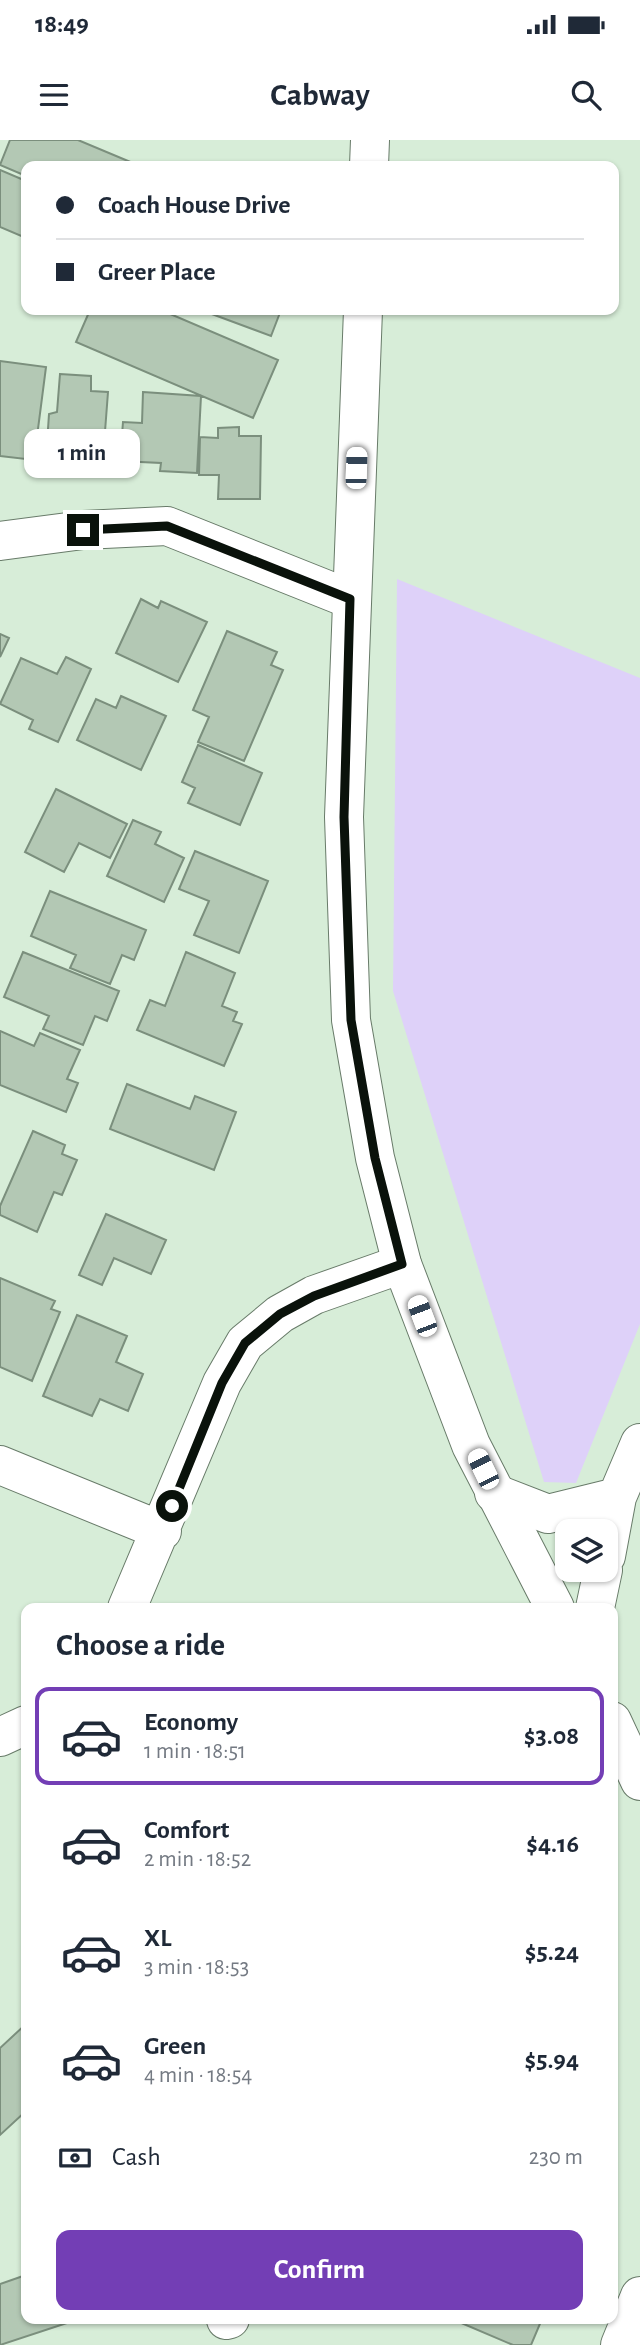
<!DOCTYPE html>
<html lang="en">
<head>
<meta charset="utf-8">
<style>
  body { margin:0; font-family:"Alegreya Sans",sans-serif; background:#f2f2f3; color:#1f2937; height:100vh; display:flex; flex-direction:column; font-size:26px; white-space:nowrap }
  * { box-sizing:border-box; margin:0 }
  p { font-size:23px; color:#747a83 }
  .icon { flex:none; width:38px; height:38px; fill:none; stroke:currentColor; stroke-width:2; stroke-linecap:round; stroke-linejoin:round }
  .map { position:relative; flex:1; overflow:hidden }
  .sheet { position:absolute; left:21px; top:1463px; width:597px; height:721px; display:flex; flex-direction:column; background:#fff; border-radius:14px; box-shadow:0 2px 5px #0004 }
  .sheet>* { flex:none }
  .banner { position:absolute; left:21px; top:21px; width:598px; height:154px; border-radius:14px; box-shadow:0 2px 5px #0004; display:grid; align-content:center; height:154px; padding:0 35px; background:#fff }
  .tools { position:absolute; left:555px; top:1379px; display:grid; gap:14px }
  .tools a { display:grid; place-items:center; width:63px; height:63px; border-radius:14px; background:#fff; box-shadow:0 2px 5px #0004; font-size:35px }
  .end { position:absolute; width:32px; height:32px; margin:-16px; border:9px solid #0a120b; background:#fff; box-shadow:0 0 0 4px #fff }
  .from { border-radius:50% }
  .bubble { position:absolute; height:49px; border-radius:14px; background:#fff; box-shadow:0 2px 5px #0004; font-size:23px; font-weight:700; line-height:49px; text-align:center }
  .car { position:absolute; width:21px; height:42px; margin:-21px -10px; border-radius:9px; box-shadow:0 0 5px 2px #0007; background:linear-gradient(#fff 24%,#345 0 40%,#fff 0 76%,#345 0 86%,#fff 0) }
  .banner b { display:flex; align-items:center; gap:24px; height:66px; font-size:26px }
  .banner b+b { border-top:2px solid #e0e1e3 }
  .banner i { width:18px; height:18px; background:#1f2937 }
  ul { padding:0; list-style:none }
  li { display:flex; align-items:center; gap:21px; height:98px; margin:0 14px 10px; padding:0 21px; border:4px solid transparent; border-radius:14px }
  li div { flex:1 }
  li b { display:block; font-size:26px }
  li em { font-style:normal; font-weight:700 }
  li.on { border-color:#733eb5 }
  li>.icon { width:63px; height:63px; stroke-width:1.5 }
  h2 { padding:0 35px; font-size:32px; line-height:84px }
  .pay { display:flex; align-items:center; gap:18px; height:77px; padding:0 35px; font-size:26px }
  .pay p { margin-inline-start:auto }
  .action { display:flex; gap:14px; margin-top:auto; padding:14px 35px }
  .action a { flex:1; height:80px; border-radius:14px; background:#733eb5; color:#fff; font-size:28px; font-weight:700; line-height:80px; text-align:center }
  .status { display:flex; justify-content:space-between; align-items:center; height:49px; padding:0 35px; background:#fff; direction:ltr }
  .status svg { height:19px; fill:currentColor }
  header { display:flex; justify-content:space-between; align-items:center; height:91px; padding:0 35px; background:#fff; font-size:32px; font-weight:700 }
  .map>svg:first-child { display:block }
  .green { fill:#ded1f9 }
  .building { fill:#b3c8b4; stroke:#7b8f7d; stroke-width:2 }
  .lines { fill:none; stroke-linecap:round; stroke-linejoin:round }
  .minor-casing { stroke:#687b69; stroke-width:40 }
  .major-casing { stroke:#687b69; stroke-width:40 }
  .minor { stroke:#fff; stroke-width:38 }
  .major { stroke:#fff; stroke-width:38 }
  .route { stroke:#0a120b; stroke-width:9 }
</style>
</head>
<body>
<div class="status"><b>18:49</b><svg viewBox="0 0 49 12"><path d="M0 12V9h3v3zM5 12V6h3v6zM10 12V3h3v9zM15 12V0h3v12zM26 1h20v11H26zM47 4h2v5h-2z"/></svg></div>
<header><svg class="icon" aria-label="menu" viewBox="0 0 24 24"><path d="M4 6h16M4 12h16M4 18h16"/></svg>Cabway<svg class="icon" aria-label="search" viewBox="0 0 24 24"><circle cx="10" cy="10" r="6"/><path d="M15 15l6 6"/></svg></header>
<div class="map">
<svg width="640" height="2205" viewBox="0 0 640 2205">
  <rect width="100%" height="100%" fill="#d7edd8"/>
  <path class="green" d="M397,439L640,538V1184L576,1343L544,1342L393,851Z"/>
  <path class="building" d="M10,0H78L140,26H26V36L0,25Z
    M0,30L26,41V98L0,87Z
    M90,170H161L278,220L253,278L76,202Z
    M201,170H281L271,196Z
    M0,221L46,227L34,320L0,316Z
    M60,234L91,236V251L108,252L102,331L77,330L78,320L46,319L49,274L57,272Z
    M143,252L201,256L197,333L160,331L161,323L120,321L123,282L142,283Z
    M239,287V296H261L260,359H218L219,335H199L200,297L218,298V288Z
    M141,459L158,468L161,461L207,482L178,542L116,513Z
    M227,491L277,512L271,525L283,530L244,621L198,602L209,577L193,570Z
    M0,494L9,498L0,517Z
    M66,517L91,529L58,602L29,589L33,580L0,564L21,518L57,534Z
    M121,556L166,576L141,630L77,600L96,559L116,568Z
    M198,605L262,633L240,685L188,663L195,648L182,642Z
    M56,649L127,684L110,718L79,703L64,732L25,712Z
    M133,680L161,692L155,704L184,718L164,762L107,736Z
    M195,711L268,741L239,813L194,795L209,761L179,749Z
    M50,751L146,790L134,820L122,815L110,844L70,828L76,815L31,796Z
    M23,812L119,851L107,881L95,876L83,905L43,889L49,876L4,857Z
    M186,812L235,833L222,866L237,872L233,881L242,884L224,926L137,890L150,860L165,866Z
    M0,891L34,906L40,893L80,910L67,939L78,943L66,972L0,945Z
    M127,944L190,969L195,956L236,972L214,1030L110,989Z
    M33,991L65,1005L62,1014L77,1020L62,1055L54,1052L37,1092L0,1075V1066Z
    M106,1074L166,1100L151,1134L114,1118L102,1145L79,1135Z
    M0,1138L55,1161L51,1169L60,1172L32,1241L0,1227Z
    M77,1175L127,1196L116,1222L143,1234L128,1271L100,1259L92,1276L43,1256Z
    M26,1884V1971L0,1995V1908Z
    M26,2135V2179H79L0,2205V2144Z
    M452,2179H542L531,2205H513Z"/>
  <g class="lines">
    <defs>
      <path id="minor" d="M0,401L83,390L167,386L350,459
        M0,1325L162,1391
        M494,1353L548,1374L617,1357
        M606,1416L617,1357L640,1303
        M127,1468L222,1243L245,1203L280,1174L314,1155L402,1124
        M595,1468L603,1430
        M0,1597L26,1585
        M226,2180L230,2179"/>
      <path id="major" d="M369,26L370,0
        M363,170L344,677L351,880L375,1018L402,1124L471,1305L555,1468
        M612,1581L640,1641
        M620,2205L640,2156"/>
    </defs>
    <use href="#minor" class="minor-casing"/>
    <use href="#major" class="major-casing"/>
    <use href="#minor" class="minor"/>
    <use href="#major" class="major"/>
  </g>
  <g class="lines">
    <path class="route" d="M83,390L167,386L350,459L344,677L351,880L375,1018L402,1124L314,1156L280,1174L245,1203L222,1243L172,1366"/>
  </g>
</svg>
<div class="tools">
<a><svg class="icon" aria-label="layers" viewBox="0 0 24 24"><path d="M12 4l9 5-9 5-9-5zM3 14l9 5 9-5"/></svg></a>
</div>
<i class="end from" style="left:172px;top:1366px"></i>
<i class="end" style="left:83px;top:390px"></i>
<div class="bubble" style="left:24px;top:289px;width:116px">1 min</div>
<i class="car" style="left:356px;top:328px;rotate:2deg"></i>
<i class="car" style="left:422px;top:1176px;rotate:339deg"></i>
<i class="car" style="left:483px;top:1329px;rotate:334deg"></i>
<div class="banner">
<b><i class="from"></i>Coach House Drive</b>
<b><i></i>Greer Place</b>
</div>
<section class="sheet">
<h2>Choose a ride</h2>
<ul>
<li class="on"><svg class="icon" aria-label="car" viewBox="0 0 24 24"><path d="M5 17H2v-5l4-1 3-4h7l3 4 3 1v5h-3M9 17h6M6 11h13"/><circle cx="7" cy="17" r="2"/><circle cx="17" cy="17" r="2"/></svg><div><b>Economy</b><p>1 min · 18:51</p></div><em>$3.08</em></li>
<li><svg class="icon" aria-label="car" viewBox="0 0 24 24"><path d="M5 17H2v-5l4-1 3-4h7l3 4 3 1v5h-3M9 17h6M6 11h13"/><circle cx="7" cy="17" r="2"/><circle cx="17" cy="17" r="2"/></svg><div><b>Comfort</b><p>2 min · 18:52</p></div><em>$4.16</em></li>
<li><svg class="icon" aria-label="car" viewBox="0 0 24 24"><path d="M5 17H2v-5l4-1 3-4h7l3 4 3 1v5h-3M9 17h6M6 11h13"/><circle cx="7" cy="17" r="2"/><circle cx="17" cy="17" r="2"/></svg><div><b>XL</b><p>3 min · 18:53</p></div><em>$5.24</em></li>
<li><svg class="icon" aria-label="car" viewBox="0 0 24 24"><path d="M5 17H2v-5l4-1 3-4h7l3 4 3 1v5h-3M9 17h6M6 11h13"/><circle cx="7" cy="17" r="2"/><circle cx="17" cy="17" r="2"/></svg><div><b>Green</b><p>4 min · 18:54</p></div><em>$5.94</em></li>
</ul>
<div class="pay"><svg class="icon" aria-label="cash" viewBox="0 0 24 24"><path d="M3 7h18v10H3z"/><circle cx="12" cy="12" r="2"/></svg>Cash<p>230 m</p></div>
<div class="action"><a>Confirm</a></div>
</section>
</div>
</body>
</html>
